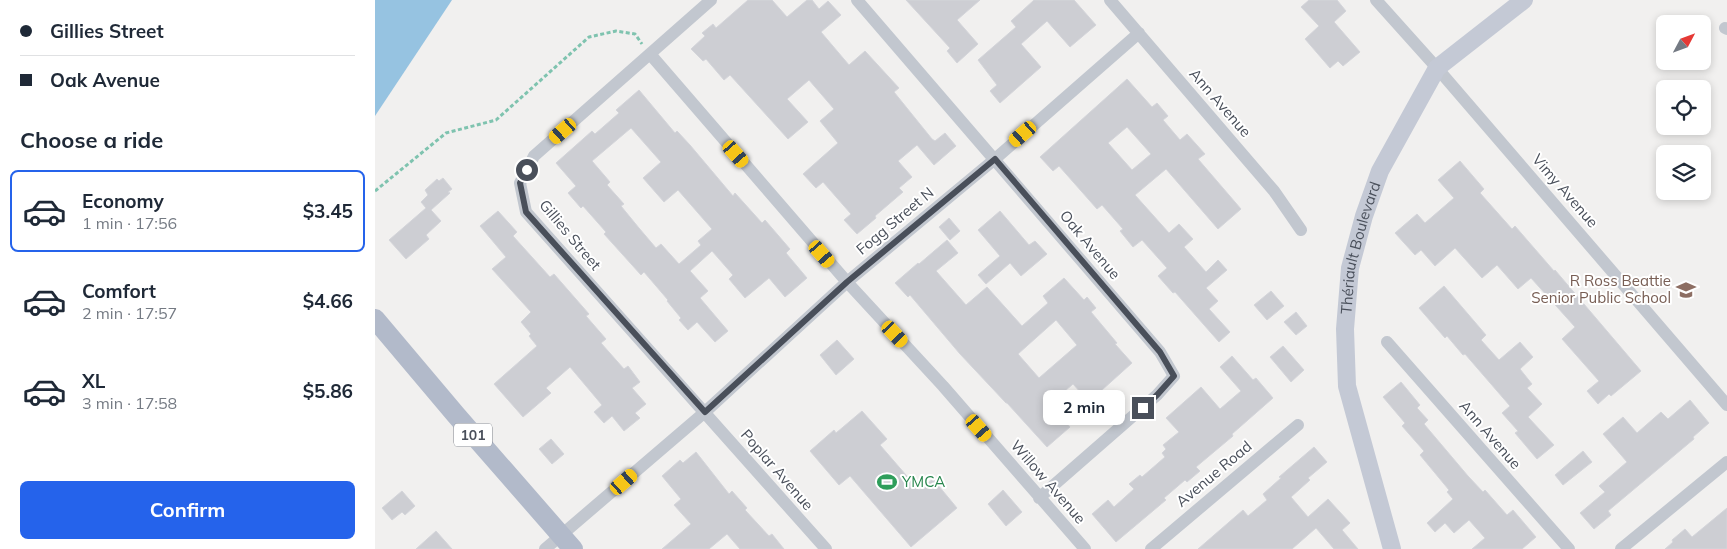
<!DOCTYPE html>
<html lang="en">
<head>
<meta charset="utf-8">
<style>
  body { margin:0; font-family:Mulish,sans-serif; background:#f6f6f7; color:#1f2937; height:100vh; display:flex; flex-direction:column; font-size:19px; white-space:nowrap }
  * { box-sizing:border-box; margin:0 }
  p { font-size:16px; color:#747a83 }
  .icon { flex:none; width:28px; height:28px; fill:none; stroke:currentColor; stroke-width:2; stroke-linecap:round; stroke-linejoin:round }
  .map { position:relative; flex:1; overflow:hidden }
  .sheet { display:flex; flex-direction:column; background:#fff; width:375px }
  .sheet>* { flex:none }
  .top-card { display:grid; align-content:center; height:110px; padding:0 20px; background:#fff }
  .needle { width:32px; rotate:49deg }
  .buttons { position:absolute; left:1281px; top:15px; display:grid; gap:10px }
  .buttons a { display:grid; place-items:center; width:55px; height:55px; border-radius:8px; background:#fff; box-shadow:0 2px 8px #0003; font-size:25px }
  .end { position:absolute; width:22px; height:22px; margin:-11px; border:6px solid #494f5a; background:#fff; box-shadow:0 0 0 2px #fff }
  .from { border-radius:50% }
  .bubble { position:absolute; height:35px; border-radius:8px; background:#fff; box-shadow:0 2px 8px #0003; font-size:16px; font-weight:700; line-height:35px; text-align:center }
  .car { position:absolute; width:15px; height:30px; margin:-15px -8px; border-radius:6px; box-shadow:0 0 4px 1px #0007; background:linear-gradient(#f5c518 24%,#345 0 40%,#f5c518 0 76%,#345 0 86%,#f5c518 0) }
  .top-card b { display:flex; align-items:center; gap:18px; height:48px; font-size:19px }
  .top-card b+b { border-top:1px solid #e0e1e3 }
  .top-card i { width:12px; height:12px; background:#1f2937 }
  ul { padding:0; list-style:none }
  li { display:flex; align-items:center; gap:15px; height:82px; margin:0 10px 8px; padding:0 10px; border:2px solid transparent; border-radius:8px }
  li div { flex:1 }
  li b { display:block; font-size:19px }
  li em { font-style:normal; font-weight:700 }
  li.current { border-color:#2563eb }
  li>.icon { width:45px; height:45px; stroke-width:1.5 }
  h2 { padding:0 20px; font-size:22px; line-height:60px }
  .primary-button { display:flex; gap:10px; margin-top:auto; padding:10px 20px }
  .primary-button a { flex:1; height:58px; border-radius:8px; background:#2563eb; color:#fff; font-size:20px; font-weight:700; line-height:58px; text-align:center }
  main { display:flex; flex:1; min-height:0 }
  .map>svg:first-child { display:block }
  .water { fill:#96c3e1 }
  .building { fill:#cdced3; stroke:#d4d5da; fill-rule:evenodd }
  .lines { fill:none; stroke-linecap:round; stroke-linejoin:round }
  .path { stroke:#7fc3af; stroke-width:3; stroke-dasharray:4 2.5; stroke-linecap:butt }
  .minor { stroke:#c2c7cf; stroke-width:12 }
  .secondary { stroke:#c4c9d5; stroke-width:18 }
  .primary { stroke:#b2baca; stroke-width:20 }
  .route { stroke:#494f5a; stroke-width:6 }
  .labels { text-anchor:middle; stroke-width:4; stroke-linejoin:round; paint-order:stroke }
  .shield { fill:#fff; stroke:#80848c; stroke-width:1 }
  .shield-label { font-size:14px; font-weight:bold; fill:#494f5a }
  .street-label { font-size:15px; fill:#494f5a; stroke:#fff }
  .education-label { font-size:15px; fill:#785e54; stroke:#fff; text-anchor:end }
  .leisure-label { font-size:15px; fill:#27864d; stroke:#fff; text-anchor:start }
</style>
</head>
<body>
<main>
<section class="sheet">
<div class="top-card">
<b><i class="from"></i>Gillies Street</b>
<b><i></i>Oak Avenue</b>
</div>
<h2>Choose a ride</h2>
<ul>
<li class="current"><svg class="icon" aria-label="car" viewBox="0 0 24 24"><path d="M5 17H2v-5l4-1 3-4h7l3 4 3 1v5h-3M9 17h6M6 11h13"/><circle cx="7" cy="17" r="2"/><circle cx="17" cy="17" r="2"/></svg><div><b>Economy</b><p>1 min · 17:56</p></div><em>$3.45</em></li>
<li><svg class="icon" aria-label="car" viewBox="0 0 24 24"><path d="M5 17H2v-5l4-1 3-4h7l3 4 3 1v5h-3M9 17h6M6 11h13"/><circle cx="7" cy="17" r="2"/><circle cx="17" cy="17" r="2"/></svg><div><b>Comfort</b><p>2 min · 17:57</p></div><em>$4.66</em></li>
<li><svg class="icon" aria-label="car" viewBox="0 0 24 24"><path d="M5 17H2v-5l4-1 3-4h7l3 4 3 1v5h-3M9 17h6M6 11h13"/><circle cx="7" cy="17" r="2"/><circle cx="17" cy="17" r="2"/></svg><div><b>XL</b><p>3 min · 17:58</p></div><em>$5.86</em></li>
</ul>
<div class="primary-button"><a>Confirm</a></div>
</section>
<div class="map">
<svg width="1352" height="549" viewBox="0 0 1352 549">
  <rect width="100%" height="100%" fill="#f1f0ef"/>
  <path class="water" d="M0,0H77L0,116Z"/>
  <path class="building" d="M373,0H397L412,17L432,0H437L444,9L453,1L466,15L446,32L474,65L490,51L524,88L519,92L557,139L560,141L570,133L581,146L559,165L542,145L523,161L537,177L524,188L528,192L500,216L501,218L482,234L469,220L476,214L448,182L441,188L428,174L463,143L445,121L459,109L434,80L412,99L433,122L413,139L355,75L349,80L331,59L328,61L316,49L330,36L327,33L338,24L341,28Z
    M531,0H605L582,20L603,44L582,63L572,51L575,48Z
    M659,0H699L721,25L695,47L672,21L646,44L666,67L625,103L615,91L622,85L603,60L641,27L636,21Z
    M934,0H962L971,11L959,22L985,52L968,66L963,61L955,68L930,39L944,26L926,7Z
    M752,79L777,107L782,103L793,116L788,120L805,140L812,134L830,154L823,159L866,209L843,229L791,169L760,195L794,233L804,224L818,239L809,247L831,272L843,260L852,270L831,288L843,301L834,309L855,332L844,342L800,292L798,293L783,276L792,268L767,240L758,247L745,231L748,229L727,205L722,209L684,166L678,171L665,157ZM752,127L776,154L757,170L733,143Z
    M264,90L300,133L302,131L315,145L358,196L360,193L387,223L390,220L415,249L411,253L432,278L410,297L394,278L370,298L354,279L358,275L337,251L315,271L333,291L325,298L353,331L340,342L322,322L313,330L304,320L306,318L292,301L293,300L269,272L266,275L229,234L231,232L208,206L206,208L193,193L201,186L181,163L217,131L220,134L244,113L241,110ZM256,128L286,162L268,178L289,202L303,190L337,229L323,241L326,245L304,264L286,244L281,248L264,228L246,206L249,204L232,185L235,182L217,161Z
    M1085,161L1109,189L1105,193L1137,229L1140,226L1179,271L1180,270L1266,371L1236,396L1234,394L1223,404L1212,391L1224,381L1187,339L1200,327L1156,278L1143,289L1122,265L1107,278L1080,248L1060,266L1046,250L1040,255L1020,233L1042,214L1050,223L1079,198L1063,180Z
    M68,178L77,189L73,192L75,193L56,210L66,221L51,235L54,239L31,259L14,240L51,208L46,202L53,195L50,190L62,179L64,181Z
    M123,211L142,232L138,236L175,277L179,274L214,314L211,316L231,339L226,343L249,369L253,366L265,382L257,388L271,404L260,413L265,418L249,431L237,416L229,423L219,412L227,405L195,367L171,388L176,393L148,417L119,384L162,346L154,336L156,334L146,322L156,312L117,269L131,257L105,226Z
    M625,211L654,245L660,241L672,254L646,276L635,263L611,284L603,275L625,256L603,230Z
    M574,218L585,231L575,240L564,227Z
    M572,240L583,253L561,271L591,305L612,287L647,326L673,303L668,296L689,278L709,300L712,297L721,308L716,312L742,343L740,344L757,363L727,390L728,392L715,403L698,384L675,404L695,427L672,447L632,403H631L585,354L535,295L533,297L520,283L543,263L544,264ZM681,320L702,345L664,378L643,354Z
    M1069,286L1111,335L1106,340L1124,360L1145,342L1158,357L1145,369L1157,384L1152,388L1167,404L1153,417L1179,445L1162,459L1140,433L1143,431L1127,413L1135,406L1090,354L1088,355L1072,336L1070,338L1044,308Z
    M896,291L909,306L892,320L879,305Z
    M921,312L932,326L921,335L909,322Z
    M462,340L479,359L461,375L445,355Z
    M908,346L929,370L916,382L895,357Z
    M857,356L878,380L881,378L898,398L857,434L858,436L821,467L825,471L812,482L810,480L789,498L791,500L741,542L717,514L733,500L739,507L759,489L754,484L765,475L767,477L790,457L787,453L791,449L788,445L804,432L791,418L826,387L845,409L866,391L845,367Z
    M1026,382L1045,405L1042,408L1053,420L1049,424L1093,476L1108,492L1110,490L1132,515L1138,510L1161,537L1147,549H1097L1110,538L1094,520L1079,533L1070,523L1060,532L1052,523L1078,499L1072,492L1074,490L1045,455L1049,451L1027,426L1030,423L1008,397Z
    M1315,400L1334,423L1318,437L1319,439L1233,511L1236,515L1219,529L1205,513L1230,492L1224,486L1252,462L1228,434L1248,417L1262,433L1286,412L1293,419Z
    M487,411L512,439L505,445L544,490L558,479L582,508L536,547L475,476L464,485L435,451L459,430L461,433Z
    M176,439L189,454L177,464L164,449Z
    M939,447L952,462L933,478L935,480L916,497L933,517L953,499L975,523L967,530L983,549H959L941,528L917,549H823L868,510L873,516L892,500L888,494L906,478L904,477Z
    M1208,451L1217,462L1188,485L1180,475Z
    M321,452L354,494L357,491L372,508L370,510L394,536L397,534L409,549H365L352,534L334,549H287L316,524L299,505L306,499L287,476L305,460L308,463Z
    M628,490L647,512L631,526L613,504Z
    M27,491L40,506L30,515L27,512L17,520L7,508Z
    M1352,508V549H1290L1298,542L1297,540L1310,529L1317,537Z
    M61,531L77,549H41Z"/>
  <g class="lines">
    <path class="path" d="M0,191L71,133L121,120L214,37L241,31L260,34L267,44"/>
    <path class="minor" d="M336,0L159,156L145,183L151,212L451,549
      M482,0L785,352L799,376L782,395L664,498
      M735,0L899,191L926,230
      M1001,0L1062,68L1352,405
      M1350,28L1352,29
      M275,54L472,282L568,386L710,549
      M1012,342L1194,549
      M170,549L330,412L472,282L620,159L764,33
      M776,549L923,425
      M1246,549L1352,462"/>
    <path class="secondary" id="s1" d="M1017,549L972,386L970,329L975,268L989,216L1005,171L1062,68L1149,0"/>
    <path class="primary" d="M0,319L81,415L198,549"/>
  </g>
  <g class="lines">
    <path class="route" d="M152,170L145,183L151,212L330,412L472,282L620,159L785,352L799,376L782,395L768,408"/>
  </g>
  <defs>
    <symbol id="school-bare" viewBox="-9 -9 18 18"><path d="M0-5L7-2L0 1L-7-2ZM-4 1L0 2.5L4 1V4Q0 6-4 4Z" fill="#8d6e63" stroke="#fff" stroke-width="2.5" paint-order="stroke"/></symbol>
    <symbol id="stadium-bare" viewBox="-9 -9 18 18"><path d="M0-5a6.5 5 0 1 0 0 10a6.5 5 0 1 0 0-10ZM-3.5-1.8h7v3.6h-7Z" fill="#2e9e5b" stroke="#fff" stroke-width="2.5" paint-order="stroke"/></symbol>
  </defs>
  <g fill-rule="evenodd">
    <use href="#school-bare" x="1297" y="276" width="28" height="28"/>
    <use href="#stadium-bare" x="498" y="468" width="28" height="28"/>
  </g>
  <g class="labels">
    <rect class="shield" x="79" y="423.5" width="38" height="23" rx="4"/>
    <g class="shield-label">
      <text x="98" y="440">101</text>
    </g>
    <g class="street-label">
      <text transform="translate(845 103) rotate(49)" y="5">Ann Avenue</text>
      <text transform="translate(1190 191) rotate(49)" y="5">Vimy Avenue</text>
      <text transform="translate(520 221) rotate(-40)" y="5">Fogg Street N</text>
      <text transform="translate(195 235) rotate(50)" y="5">Gillies Street</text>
      <text transform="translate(715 245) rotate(50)" y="5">Oak Avenue</text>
      <text dy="5" stroke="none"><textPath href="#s1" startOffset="309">Thériault Boulevard</textPath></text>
      <text transform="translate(1115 435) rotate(49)" y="5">Ann Avenue</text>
      <text transform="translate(402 470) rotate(49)" y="5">Poplar Avenue</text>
      <text transform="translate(839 474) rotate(-40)" y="5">Avenue Road</text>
      <text transform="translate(673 482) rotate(49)" y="5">Willow Avenue</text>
    </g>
    <g class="education-label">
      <text x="1296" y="286">R Ross Beattie<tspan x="1296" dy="17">Senior Public School</tspan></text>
    </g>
    <g class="leisure-label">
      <text x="527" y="487">YMCA</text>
    </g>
  </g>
</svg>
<div class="buttons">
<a><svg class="needle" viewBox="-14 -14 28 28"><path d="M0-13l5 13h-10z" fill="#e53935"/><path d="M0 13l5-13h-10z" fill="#747a83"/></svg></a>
<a><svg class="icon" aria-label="locate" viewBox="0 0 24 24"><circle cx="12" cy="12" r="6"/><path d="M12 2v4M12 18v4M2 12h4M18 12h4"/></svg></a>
<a><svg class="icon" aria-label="layers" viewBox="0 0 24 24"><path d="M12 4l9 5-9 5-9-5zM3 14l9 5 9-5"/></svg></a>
</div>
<i class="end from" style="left:152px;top:170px"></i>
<i class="end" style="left:768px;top:408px"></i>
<div class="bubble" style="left:668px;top:390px;width:82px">2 min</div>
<i class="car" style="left:188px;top:131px;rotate:229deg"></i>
<i class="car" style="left:648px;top:134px;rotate:229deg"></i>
<i class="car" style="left:361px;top:154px;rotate:139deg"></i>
<i class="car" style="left:447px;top:254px;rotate:139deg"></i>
<i class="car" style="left:520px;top:334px;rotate:137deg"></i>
<i class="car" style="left:604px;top:428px;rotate:139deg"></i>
<i class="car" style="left:249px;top:482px;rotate:49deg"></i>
</div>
</main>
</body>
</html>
